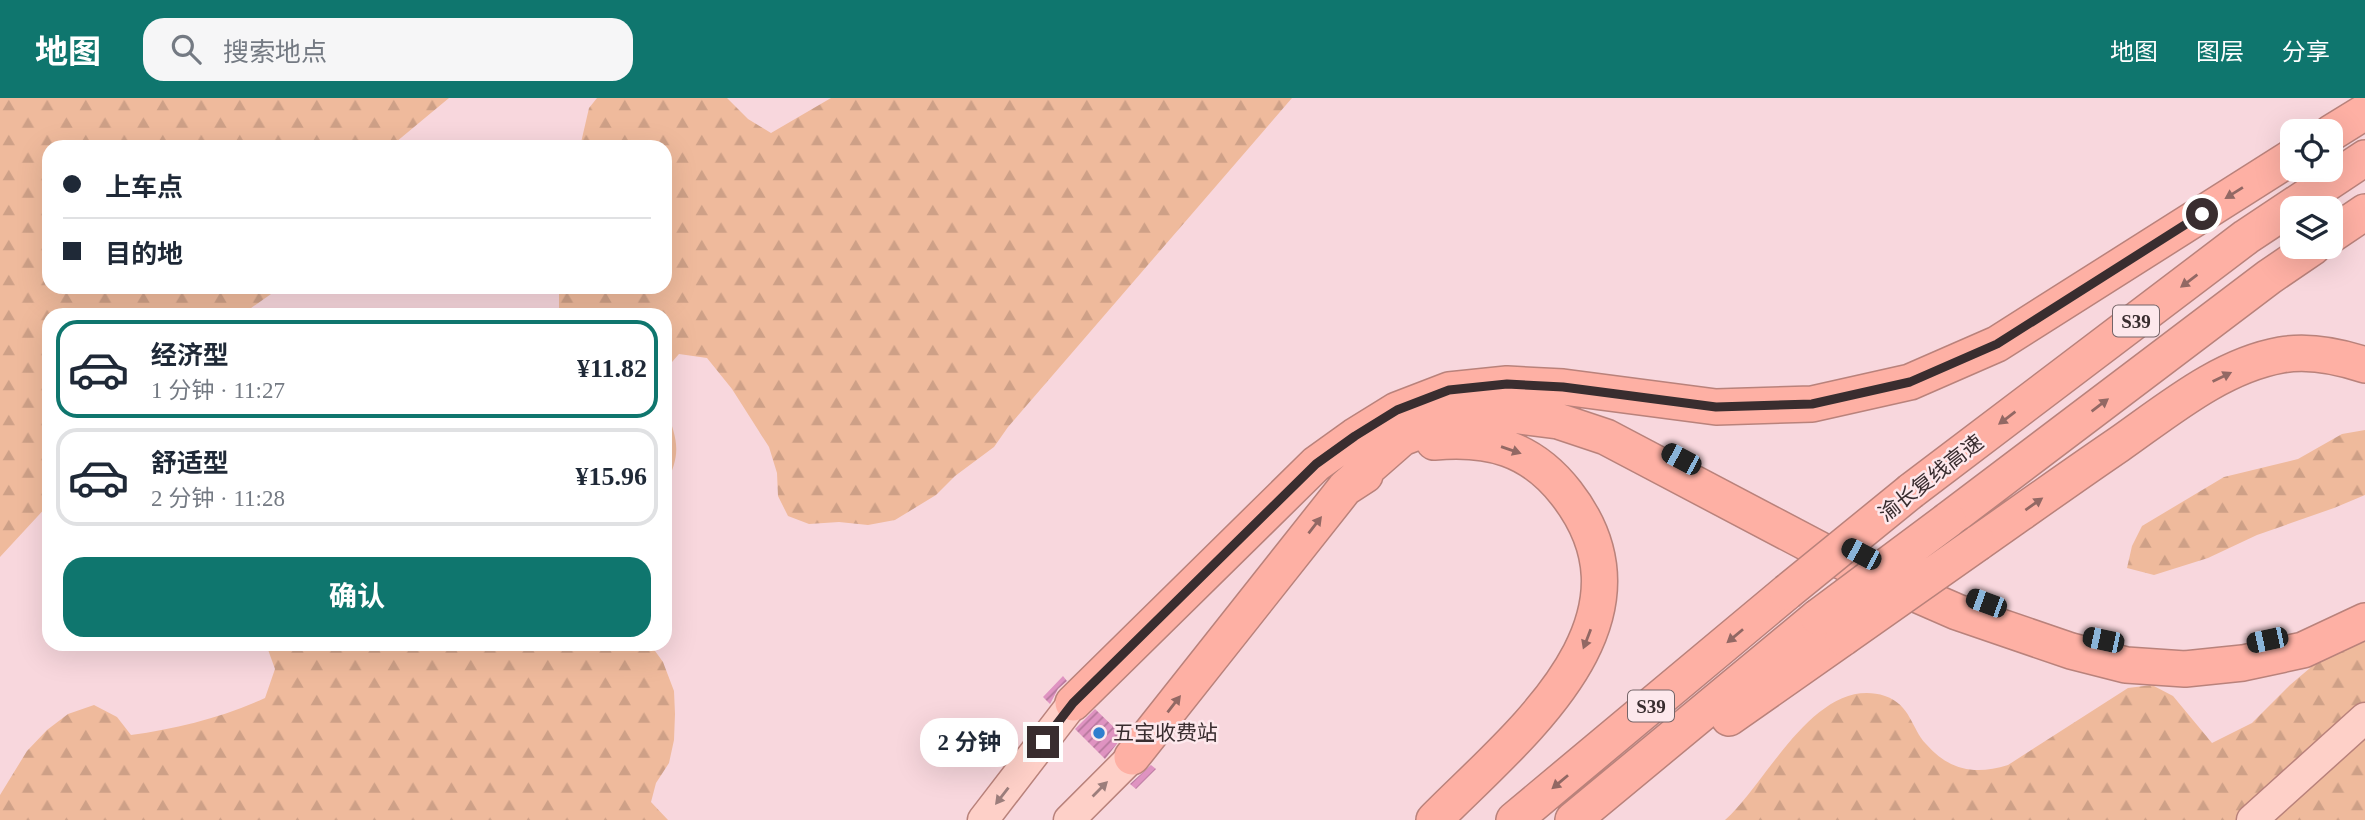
<!DOCTYPE html>
<html lang="zh">
<head>
<meta charset="utf-8">
<style>
  body { margin:0; font-family:"Times New Roman","Noto Sans SC",serif; background:#f6f6f7; color:#1f2937; height:100vh; display:flex; flex-direction:column; font-size:26px; white-space:nowrap }
  * { box-sizing:border-box; margin:0 }
  p { font-size:23px; color:#747a83 }
  .icon { flex:none; width:38px; height:38px; fill:none; stroke:currentColor; stroke-width:2; stroke-linecap:round; stroke-linejoin:round }
  .map { position:relative; flex:1; overflow:hidden }
  .drawer { position:absolute; left:42px; top:210px; width:630px; height:343px; display:flex; flex-direction:column; background:#fff; border-radius:21px; box-shadow:0 7px 28px #0002 }
  .drawer>* { flex:none }
  .top-card { position:absolute; left:42px; top:42px; width:630px; height:154px; border-radius:21px; box-shadow:0 7px 28px #0002; display:grid; align-content:center; height:154px; padding:0 21px; background:#fff }
  .tools { position:absolute; left:2280px; top:21px; display:grid; gap:14px }
  .tools a { display:grid; place-items:center; width:63px; height:63px; border-radius:14px; background:#fff; box-shadow:0 7px 28px #0002; font-size:35px }
  .end { position:absolute; width:32px; height:32px; margin:-16px; border:9px solid #392d2f; background:#fff; box-shadow:0 0 0 4px #fff }
  .from { border-radius:50% }
  .bubble { position:absolute; height:49px; border-radius:21px; background:#fff; box-shadow:0 7px 28px #0002; font-size:23px; font-weight:700; line-height:49px; text-align:center }
  .car { position:absolute; width:21px; height:42px; margin:-21px -10px; border-radius:9px; box-shadow:0 0 5px 2px #0007; background:linear-gradient(#222 24%,#8ab4d8 0 40%,#222 0 76%,#8ab4d8 0 86%,#222 0) }
  .top-card b { display:flex; align-items:center; gap:24px; height:66px; font-size:26px }
  .top-card b+b { border-top:2px solid #e0e1e3 }
  .top-card i { width:18px; height:18px; background:#1f2937 }
  ul { padding:12px 0 0; list-style:none }
  li { display:flex; align-items:center; gap:21px; height:98px; margin:0 14px 10px; padding:0 7px; border:4px solid #e0e1e3; border-radius:21px }
  li div { flex:1 }
  li b { display:block; font-size:26px }
  li em { font-style:normal; font-weight:700 }
  li.current { border-color:#0f766e }
  li>.icon { width:63px; height:63px; stroke-width:1.5 }
  .cta { display:flex; gap:14px; margin-top:auto; padding:14px 21px }
  .cta a { flex:1; height:80px; border-radius:21px; background:#0f766e; color:#fff; font-size:28px; font-weight:700; line-height:80px; text-align:center }
  header { display:flex; align-items:center; gap:42px; box-sizing:border-box; height:98px; padding:0 35px; background:#0f766e; color:#fff }
  header strong { font-size:33px }
  nav { display:flex; gap:38px; margin-inline-start:auto; font-size:24px }
  .search { width:490px; height:63px; background:#f6f6f7; display:flex; align-items:center; gap:18px; box-sizing:border-box; padding:0 24px; border-radius:21px; color:#747a83; font-size:26px }
  .map>svg:first-child { display:block }
  .forest { fill:url(#forest-firs) }
  .building { fill:url(#building-hatch) }
  .lines { fill:none; stroke-linecap:round; stroke-linejoin:round }
  .major-casing { stroke:#b9827b; stroke-width:33 }
  .highway-casing { stroke:#b9827b; stroke-width:38 }
  .major { stroke:#fed0c8; stroke-width:30 }
  .highway { stroke:#feb0a4; stroke-width:35 }
  .highway-bridge-casing { stroke:#b9827b; stroke-width:38; stroke-linecap:butt }
  .highway-bridge { stroke:#feb0a4; stroke-width:35 }
  .oneway { fill:#926864 }
  .oneway2 { fill:#9c7e7c }
  .route { stroke:#392d2f; stroke-width:9 }
  .poi-dot { fill:#2f7fce; stroke:#fde8ec; stroke-width:2.5 }
  .labels { text-anchor:middle; stroke-width:5; stroke-linejoin:round; paint-order:stroke }
  .shield { fill:#fde8ec; stroke:#746568; stroke-width:2 }
  .shield-label { font-size:19px; font-weight:bold; fill:#392d2f }
  .street-label { font-size:21px; fill:#392d2f; stroke:#fde8ec }
  .poi-label { font-size:21px; fill:#392d2f; stroke:#fde8ec; text-anchor:start }
</style>
</head>
<body>
<header>
<strong>地图</strong>
<div class="search"><svg class="icon" aria-label="search" viewBox="0 0 24 24"><circle cx="10" cy="10" r="6"/><path d="M15 15l6 6"/></svg>搜索地点</div>
<nav><a>地图</a><a>图层</a><a>分享</a></nav>
</header>
<div class="map">
<svg width="2365" height="722" viewBox="0 0 2365 722">
  <defs>
    <pattern id="forest-firs" width="22" height="20" patternUnits="userSpaceOnUse" patternTransform="scale(1.75)"><rect width="22" height="20" fill="#efba9c"/><path d="M5 1l3.5 6h-7zM16 11l3.5 6h-7z" fill="#cea087"/></pattern>
    <pattern id="building-hatch" width="6" height="6" patternUnits="userSpaceOnUse" patternTransform="scale(1.75)"><rect width="6" height="6" fill="#df93c1"/><path d="M-1 1l2-2M0 6l6-6M5 7l2-2" fill="none" stroke="#b6789d"/></pattern>
  </defs>
  <rect width="100%" height="100%" fill="#f8d7dd"/>
  <path class="forest" d="M0,0H449L390,49H49V189H281L241,217H49V406L0,459Z
    M597,0H727L748,21L771,35L831,0H1292L1008,329L994,349L955,378L936,397L895,422L868,427L839,424L809,426L788,418L778,398L777,375L769,349L732,291L707,260L679,256L665,272V217H559V189H665V49H580L589,10Z
    M665,308C678,344 682,354 665,389Z
    M2365,332V397L2334,410L2257,437L2208,460L2154,477L2127,470L2132,448L2142,428L2224,379L2298,361L2342,336Z
    M2365,529V722H1725C1767,685 1816,576 1885,598C1911,607 1911,630 1926,646C1950,673 1975,677 2008,667L2128,590L2152,587L2173,598L2212,645L2252,625L2290,587L2330,553Z
    M266,546H650L663,564L674,593L675,616L674,642L669,665L656,685L651,704L668,722H0V697L27,653L47,632L68,616L94,607L117,619L131,637C176,631 224,619 265,600L275,571Z"/>
  <path class="building" d="M1063,578L1067,583L1058,591L1050,606L1043,599Z
    M1095,611L1123,638L1105,661L1075,631Z
    M1151,667L1156,671L1136,691L1130,686Z"/>
  <g class="lines">
    <defs>
      <path id="major" d="M983,722L1073,605
        M1069,722L1132,659
        M2252,722L2365,620"/>
      <path id="highway" d="M2331,35L2365,14
        M2331,137L2365,114
        M1434,344C1489,339 1531,350 1566,395C1666,523 1518,637 1434,722
        M1345,390L1402,340L1454,320L1505,316L1558,323L1606,339L1847,466L1957,514L2071,553L2126,567L2185,571L2243,565L2303,552L2365,523
        M1911,393L2246,139L2365,60
        M1948,422L2269,179L2313,149
        M1978,445C2025,412 2071,379 2118,347C2168,312 2220,268 2281,257C2309,252 2338,258 2365,267
        M1073,605L1316,366L1355,338L1397,312L1449,292L1507,286L1563,289L1716,309L1812,306L1910,284L1997,246L2292,59
        M1729,620L1843,540
        M1132,659L1345,390L1365,377
        M1514,722L1787,494
        M1573,722L1818,519"/>
    </defs>
    <use href="#major" class="major-casing"/>
    <use href="#highway" class="highway-casing"/>
    <use href="#major" class="major"/>
    <use href="#highway" class="highway"/>
    <defs>
      <path id="highway-bridge" d="M1787,494L1911,393
        M1818,519L1948,422
        M1843,540L1978,445"/>
    </defs>
    <use href="#highway-bridge" class="highway-bridge-casing"/>
    <use href="#highway-bridge" class="highway-bridge"/>
  </g>
  <defs><path id="oneway-solid" d="M-6-.8H1V-3.2L6.5 0L1 3.2V.8H-6Z" transform="scale(1.75)"/></defs>
  <g class="oneway">
    <use href="#oneway-solid" transform="translate(2234 95) rotate(148)"/>
    <use href="#oneway-solid" transform="translate(2189 183) rotate(143)"/>
    <use href="#oneway-solid" transform="translate(2222 279) rotate(-26)"/>
    <use href="#oneway-solid" transform="translate(2100 307) rotate(-37)"/>
    <use href="#oneway-solid" transform="translate(2007 320) rotate(143)"/>
    <use href="#oneway-solid" transform="translate(1511 352) rotate(19)"/>
    <use href="#oneway-solid" transform="translate(2034 406) rotate(-35)"/>
    <use href="#oneway-solid" transform="translate(1315 427) rotate(-52)"/>
    <use href="#oneway-solid" transform="translate(1735 538) rotate(140)"/>
    <use href="#oneway-solid" transform="translate(1587 541) rotate(111)"/>
    <use href="#oneway-solid" transform="translate(1174 606) rotate(-52)"/>
    <use href="#oneway-solid" transform="translate(1560 684) rotate(140)"/>
  </g>
  <g class="oneway2">
    <use href="#oneway-solid" transform="translate(1100 691) rotate(-45)"/>
    <use href="#oneway-solid" transform="translate(1002 698) rotate(128)"/>
  </g>
  <g class="lines">
    <path class="route" d="M1043,644L1073,605L1316,366L1355,338L1397,312L1449,292L1507,286L1563,289L1716,309L1812,306L1910,284L1997,246L2202,116"/>
  </g>
  <circle class="poi-dot" cx="1099" cy="635" r="7"/>
  <g class="labels">
    <g class="shield">
      <rect x="2113" y="207.5" width="46" height="31" rx="5"/>
      <rect x="1628" y="592.5" width="46" height="31" rx="5"/>
    </g>
    <g class="shield-label">
      <text x="2136" y="230">S39</text>
      <text x="1651" y="615">S39</text>
    </g>
    <g class="street-label">
      <text transform="translate(1931 380) rotate(-38)" y="7">渝长复线高速</text>
    </g>
    <g class="poi-label">
      <text x="1113" y="642">五宝收费站</text>
    </g>
  </g>
</svg>
<div class="tools">
<a><svg class="icon" aria-label="locate" viewBox="0 0 24 24"><circle cx="12" cy="12" r="6"/><path d="M12 2v4M12 18v4M2 12h4M18 12h4"/></svg></a>
<a><svg class="icon" aria-label="layers" viewBox="0 0 24 24"><path d="M12 4l9 5-9 5-9-5zM3 14l9 5 9-5"/></svg></a>
</div>
<i class="end from" style="left:2202px;top:116px"></i>
<i class="end" style="left:1043px;top:644px"></i>
<div class="bubble" style="left:920px;top:620px;width:98px">2 分钟</div>
<i class="car" style="left:1681px;top:361px;rotate:298deg"></i>
<i class="car" style="left:1861px;top:456px;rotate:298deg"></i>
<i class="car" style="left:1986px;top:505px;rotate:290deg"></i>
<i class="car" style="left:2103px;top:542px;rotate:282deg"></i>
<i class="car" style="left:2267px;top:542px;rotate:258deg"></i>
<div class="top-card">
<b><i class="from"></i>上车点</b>
<b><i></i>目的地</b>
</div>
<section class="drawer">
<ul>
<li class="current"><svg class="icon" aria-label="car" viewBox="0 0 24 24"><path d="M5 17H2v-5l4-1 3-4h7l3 4 3 1v5h-3M9 17h6M6 11h13"/><circle cx="7" cy="17" r="2"/><circle cx="17" cy="17" r="2"/></svg><div><b>经济型</b><p>1 分钟 · 11:27</p></div><em>¥11.82</em></li>
<li><svg class="icon" aria-label="car" viewBox="0 0 24 24"><path d="M5 17H2v-5l4-1 3-4h7l3 4 3 1v5h-3M9 17h6M6 11h13"/><circle cx="7" cy="17" r="2"/><circle cx="17" cy="17" r="2"/></svg><div><b>舒适型</b><p>2 分钟 · 11:28</p></div><em>¥15.96</em></li>
</ul>
<div class="cta"><a>确认</a></div>
</section>
</div>
</body>
</html>
